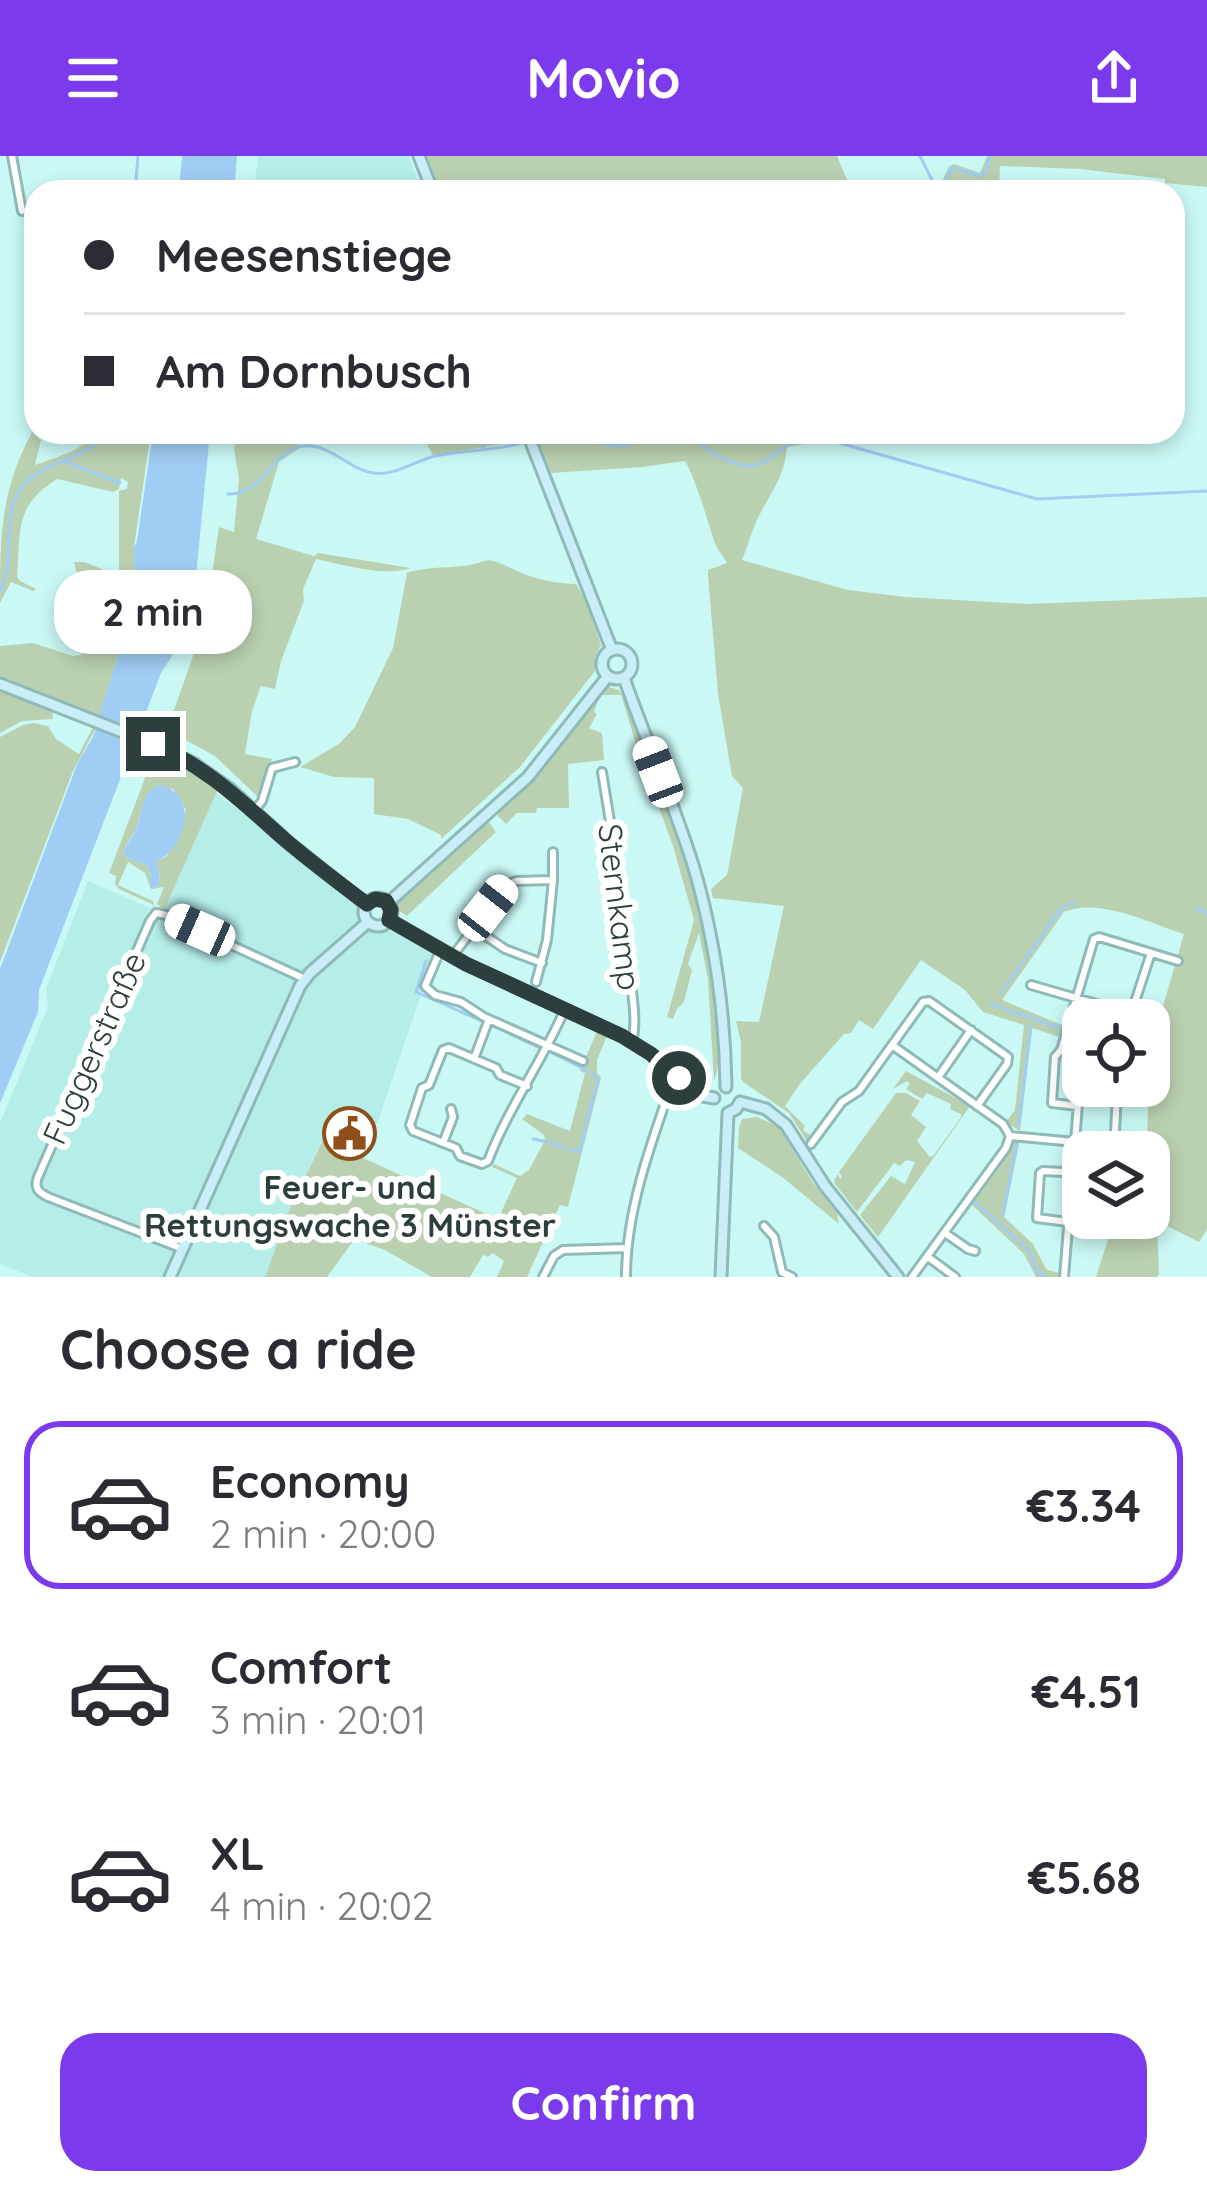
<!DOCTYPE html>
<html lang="en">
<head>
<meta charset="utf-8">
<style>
  body { margin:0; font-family:Quicksand,sans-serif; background:#f7f7f7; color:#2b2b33; height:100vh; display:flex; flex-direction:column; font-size:45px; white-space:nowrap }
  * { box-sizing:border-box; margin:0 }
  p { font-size:39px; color:#7c7c81 }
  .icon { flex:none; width:66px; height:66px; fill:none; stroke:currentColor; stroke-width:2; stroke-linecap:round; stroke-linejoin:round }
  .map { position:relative; height:1121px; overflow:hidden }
  .details { display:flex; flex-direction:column; background:#fff; flex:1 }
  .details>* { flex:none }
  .top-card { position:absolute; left:24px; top:24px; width:1161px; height:264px; border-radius:36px; box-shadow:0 6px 18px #0003; display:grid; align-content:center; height:264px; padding:0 60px; background:#fff }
  .controls { position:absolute; left:1062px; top:843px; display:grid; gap:24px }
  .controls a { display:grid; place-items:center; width:108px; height:108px; border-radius:24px; background:#fff; box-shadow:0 6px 18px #0003; font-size:60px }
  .end { position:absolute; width:54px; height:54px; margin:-27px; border:15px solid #2c3f3e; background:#fff; box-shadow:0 0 0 6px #fff }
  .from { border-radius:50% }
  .bubble { position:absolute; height:84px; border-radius:36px; background:#fff; box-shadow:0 6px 18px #0003; font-size:39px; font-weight:800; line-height:84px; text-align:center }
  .car { position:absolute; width:36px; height:72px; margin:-36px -18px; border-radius:15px; box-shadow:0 0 9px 3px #0007; background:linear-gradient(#fff 24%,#345 0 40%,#fff 0 76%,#345 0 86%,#fff 0) }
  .top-card b { display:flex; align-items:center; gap:42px; height:114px; font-size:45px }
  .top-card b+b { border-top:3px solid #e1e1e2 }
  .top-card i { width:30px; height:30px; background:#2b2b33 }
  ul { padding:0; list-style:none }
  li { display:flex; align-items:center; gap:36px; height:168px; margin:0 24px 18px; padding:0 36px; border:6px solid transparent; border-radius:36px }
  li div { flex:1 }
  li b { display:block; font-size:45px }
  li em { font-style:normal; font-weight:800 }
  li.on { border-color:#7c3aed }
  li>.icon { width:108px; height:108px; stroke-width:1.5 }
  h2 { padding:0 60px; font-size:54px; line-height:144px }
  .primary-button { display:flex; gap:24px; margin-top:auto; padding:24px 60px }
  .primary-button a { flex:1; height:138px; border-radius:36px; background:#7c3aed; color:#fff; font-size:48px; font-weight:800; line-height:138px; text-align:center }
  header { display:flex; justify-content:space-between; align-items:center; height:156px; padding:0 60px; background:#7c3aed; color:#fff; font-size:54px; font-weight:800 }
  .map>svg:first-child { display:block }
  .built { fill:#b5ede9 }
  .green { fill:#bad1b1; fill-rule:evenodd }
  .water { fill:#a0cdf3 }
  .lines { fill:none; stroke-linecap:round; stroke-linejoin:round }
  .stream { stroke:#a0cdf3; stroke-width:3 }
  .street-casing { stroke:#8ebab7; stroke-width:12 }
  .secondary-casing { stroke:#8ebab7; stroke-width:15 }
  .street { stroke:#fff; stroke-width:6 }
  .secondary { stroke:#caeef7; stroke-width:9 }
  .route { stroke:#2c3f3e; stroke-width:15 }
  .labels { text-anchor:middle; stroke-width:12; stroke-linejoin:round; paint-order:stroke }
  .street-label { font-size:33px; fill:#2c3f3e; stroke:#fff }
  .poi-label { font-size:33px; font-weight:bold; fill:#2c3f3e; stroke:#fff }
</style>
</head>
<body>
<header><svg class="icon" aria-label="menu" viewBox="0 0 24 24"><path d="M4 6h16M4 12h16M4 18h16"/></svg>Movio<svg class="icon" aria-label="share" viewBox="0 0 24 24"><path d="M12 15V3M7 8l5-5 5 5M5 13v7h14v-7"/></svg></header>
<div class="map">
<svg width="1207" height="1121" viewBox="0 0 1207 1121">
  <rect width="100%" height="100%" fill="#caf9f5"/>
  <path class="built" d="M258,0H409L422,36H254Z
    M216,637L285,688L357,749L361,764L367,772L374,775H392L438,800L426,824L377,968L336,955L290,1052L265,1121H33L0,1108V967L48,851L46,833L88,725L150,752L153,749L164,753Z"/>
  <path class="green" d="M427,0H837L852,36H441Z
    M987,0H1207V31L1165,27V23L1080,13L1000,10L999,36H937L949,10L954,8L980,17Z
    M32,276L41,284L35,309C60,300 80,295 98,276H113L111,281L114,282L122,279L132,281L137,276H151L134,391L135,423L117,503L100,560L38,537L24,544L52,555L53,563L22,565L0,577V490L33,487L73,500L81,499C99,471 81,435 74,406H84L119,420V335L127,333L128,326L121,322L119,333L113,336L57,323C14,350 21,374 17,421L20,425L36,433L33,435L11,426L0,447C0,381 0,336 32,276Z
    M238,276H312L308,286L298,289L301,291L279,306L256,383L314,400L318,397L411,412C384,421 344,409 316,403L303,433L304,445L281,505L275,533L261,530L252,555L245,598L272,603L259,642L215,600L167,574L205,466L219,371L234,376L239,322L234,294Z
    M420,276H514L518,286L433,299Z
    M535,276H823L819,286L787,291C784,324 769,338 756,366C751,378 747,392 742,404L848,434L905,441L1027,448L1207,441V1073L1199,1086L1157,1065L1159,1118L1157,1121H1096L1115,1062H1149V996H1147L1149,898L1184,778C1150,767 1098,741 1064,756L1002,844L1064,870L1059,881L1032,872L1020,975L1006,966L1015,954L1024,869L983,856L965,834L921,804L873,873L859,864L851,877L844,878L799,929L785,950L805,970L803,974L812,980L815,977L808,987L789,957L743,926L741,922V886L736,865L759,866L784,750L713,742L711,733L727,719L743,632L732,620L718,538L708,419V414L727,407C723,399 715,391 713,382C705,356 698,331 686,306L683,305L643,311L551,317Z
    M488,404C500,406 506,410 517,415C535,423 557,428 576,428L586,445L601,489L595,501V515L520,611L441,683V679L408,663L374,658V622L334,621L300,611L339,588L355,571L393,492L407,417C433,408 459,415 488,404Z
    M606,530L619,534L626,547C666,651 713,757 717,870C718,889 721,908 714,925L708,823L699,777L688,808L692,814L684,846L677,853L673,863L667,861L694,764L673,690L637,591L621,539H600L594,556L597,558L589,572L602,577L604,604L568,608L569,652H537L536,657H517L506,668L498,660L497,654L531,622Z
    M34,567L48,570L56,583L79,598L93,571L96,572L73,615L0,806V581L23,569Z
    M145,596L208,624L218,633L164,754L157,748L164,731L151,733L145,717L128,706L118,729L153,745L154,749L119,733L115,728L116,720L109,717L150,609L143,602ZM157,630L173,633L186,654L167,700L157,705L160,725L155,733L147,709L129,703L123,698C126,686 134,680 138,668C143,651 141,641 157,630Z
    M484,666L490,667L496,676L407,760L398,754V745L407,735Z
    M597,875L607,880L597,904V917L601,922L568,1051L560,1049L527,1121H497L504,1105L493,1097L488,1101L483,1099L470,1121H432L385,1094L357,1084H354L327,1121H265L290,1052L323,984L498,1063L517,1022L492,1011L494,1008L520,1020L529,1014L545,984L544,979L522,963L527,958L570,975L585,917L580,915Z
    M906,915L970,950L878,1081L860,1059L891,1020L905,1028L915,1006L906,1004L900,1010L894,1007L857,1056L835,1028L834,1024L838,1018L840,1023L842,1021L839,1016L896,937H906L920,945L911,959L926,971L917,985L930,1001L934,999L961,961V958L950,953L951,948L927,937L922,943L906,933L910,928L907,925L893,933Z
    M757,961L777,970L782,976L813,1027L837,1057L839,1068L782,1021L738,992L739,971L742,963Z
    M1020,984L1004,1061L1033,1088L1046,1113L1061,1118L1060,1121H1036L1024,1098L970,1047L1014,985Z"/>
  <path class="water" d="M182,0H237L234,36H179Z
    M153,276H210L192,461L186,478L161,517L39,834L38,856L0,947V813L78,606L93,581L117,503L135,423L134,391L137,385Z
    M160,629C201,639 185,693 157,705L160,727L154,733L150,731L151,720L147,709L129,703L123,698C126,687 133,682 137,671C144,653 139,638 160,629Z"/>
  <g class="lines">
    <path class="stream" d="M920,0L938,36
      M135,36L138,0
      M940,36L952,12L980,20L986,16L990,0
      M683,276C708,292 742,326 773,300C790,286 794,284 818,281L1037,343L1207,335
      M483,292L489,276
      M66,306L120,327
      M228,338C264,339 271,294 304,290C329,287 350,314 373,317C395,320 415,305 435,300C463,294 491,295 518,288C530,285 542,278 554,277C576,275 596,290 618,290C633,290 647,280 662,276
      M0,435C17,402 0,365 20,334C42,302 82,309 106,276
      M1197,752L1207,758
      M426,805L416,836L484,866
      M1001,837L1054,762L1062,752L1074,746
      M991,848L1062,873
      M491,869L542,893
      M1070,876L1083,883
      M552,897L586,914
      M1019,968L1031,871
      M533,983L548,986
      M551,987L564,992
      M569,994L579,996L598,923L591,916
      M974,1045L1033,1099C1032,1110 1036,1115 1046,1121
      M1003,1060L1017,986"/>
    <defs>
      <path id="street" d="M12,0L22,55
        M602,616C613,681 622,745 629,811C631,834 638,863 632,886
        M254,655L262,645L272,612L295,606
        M474,772L505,793L542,807
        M440,795L425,830L435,839L461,846L484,861L583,905
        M452,801L506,729L516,725L553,724V696
        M536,826L547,784L553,724
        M1031,829L1131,858L1151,797
        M892,889L923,846L929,845L1008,901L1007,908L977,950
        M474,903L489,863
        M939,920L971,874
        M527,930L500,919L496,912L449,892L443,894L429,929L422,932L410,969L413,975L456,992L460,1000L482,1008L488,1005C508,952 542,906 565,853
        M1079,933L1117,936L1114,996
        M1078,950L1052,947L1055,901L1061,894L1094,783L1099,781L1178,805
        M1010,980L1075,986L1082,897L1063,887
        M443,987L453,961L451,953
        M811,988L842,946L859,935L892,889L1003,968L1010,980
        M1068,1066L1037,1062L1040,1017L1043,1015L1083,1017
        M764,1070L774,1081L782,1116L792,1121
        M945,1077L968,1093L975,1095
        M183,1093L48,1041C38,1036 34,1032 38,1021L150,765L156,757L166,759L305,823
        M928,1101L955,1121
        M543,1121L554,1100L563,1094L627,1092
        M626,1121C626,1057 649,993 670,933L679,922
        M912,1121L1006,992L1010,980
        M1064,1121L1075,986"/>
      <path id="secondary" d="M419,0L433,36
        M527,276L612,494
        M602 508a15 15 0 1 1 30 0a15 15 0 1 1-30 0Z
        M624,522C646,585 674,647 694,712C715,784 725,856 726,931
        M0,528L153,588L193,607L230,633L288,686L367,749
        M364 756a14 14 0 1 1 28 0a14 14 0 1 1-28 0Z
        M388,747L528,621L608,520
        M389,764L466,808L622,880L651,898L703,940L714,942
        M740,946L766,953L786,969L825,1030L898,1121
        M170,1121L300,830L310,817L368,766
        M721,1121L728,957L736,953L740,946"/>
    </defs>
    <use href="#street" class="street-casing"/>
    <use href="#secondary" class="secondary-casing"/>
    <use href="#street" class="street"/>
    <use href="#secondary" class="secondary"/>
  </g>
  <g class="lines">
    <path class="route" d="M153,588C207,611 241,645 284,683C311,706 339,727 367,748L375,743L386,745L391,754L389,764L466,808L622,880L651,898L679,922"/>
  </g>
  <defs>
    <symbol id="civic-ring" viewBox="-11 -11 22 22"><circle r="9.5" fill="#fff" stroke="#8f4f19" stroke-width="1.5"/><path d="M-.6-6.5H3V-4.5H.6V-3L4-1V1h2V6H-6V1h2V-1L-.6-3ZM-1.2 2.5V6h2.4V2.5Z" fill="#8f4f19"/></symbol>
  </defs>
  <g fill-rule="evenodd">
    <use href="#civic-ring" x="320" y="948" width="59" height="59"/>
  </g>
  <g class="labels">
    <g class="street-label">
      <text transform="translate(620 751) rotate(83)" y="12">Sternkamp</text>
      <text transform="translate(94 892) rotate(-66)" y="12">Fuggerstraße</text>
    </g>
    <g class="poi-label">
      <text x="350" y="1043">Feuer- und<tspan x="350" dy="38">Rettungswache 3 Münster</tspan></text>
    </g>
  </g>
</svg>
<div class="controls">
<a><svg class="icon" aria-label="locate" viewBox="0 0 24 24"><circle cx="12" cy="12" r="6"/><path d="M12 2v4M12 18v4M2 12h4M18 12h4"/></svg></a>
<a><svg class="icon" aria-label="layers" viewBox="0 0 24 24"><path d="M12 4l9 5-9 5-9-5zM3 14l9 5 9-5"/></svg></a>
</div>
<i class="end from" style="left:679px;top:922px"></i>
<i class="end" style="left:153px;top:588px"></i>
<div class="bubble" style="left:54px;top:414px;width:198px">2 min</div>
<i class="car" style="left:658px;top:616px;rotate:339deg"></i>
<i class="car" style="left:488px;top:752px;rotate:38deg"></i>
<i class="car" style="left:200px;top:774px;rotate:294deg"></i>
<div class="top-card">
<b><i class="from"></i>Meesenstiege</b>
<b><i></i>Am Dornbusch</b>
</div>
</div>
<section class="details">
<h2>Choose a ride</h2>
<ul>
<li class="on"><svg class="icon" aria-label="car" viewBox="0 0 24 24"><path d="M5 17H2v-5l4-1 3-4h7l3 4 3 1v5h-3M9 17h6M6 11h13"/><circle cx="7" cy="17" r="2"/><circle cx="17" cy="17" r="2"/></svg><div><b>Economy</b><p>2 min · 20:00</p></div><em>€3.34</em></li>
<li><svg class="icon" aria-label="car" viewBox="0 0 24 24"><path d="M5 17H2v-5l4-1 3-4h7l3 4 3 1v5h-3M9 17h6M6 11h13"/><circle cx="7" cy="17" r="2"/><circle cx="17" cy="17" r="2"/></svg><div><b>Comfort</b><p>3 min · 20:01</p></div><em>€4.51</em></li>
<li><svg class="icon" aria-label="car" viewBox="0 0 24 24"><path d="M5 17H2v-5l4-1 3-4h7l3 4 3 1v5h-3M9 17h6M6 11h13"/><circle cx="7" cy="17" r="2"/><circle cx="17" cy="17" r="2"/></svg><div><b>XL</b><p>4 min · 20:02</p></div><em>€5.68</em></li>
</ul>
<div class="primary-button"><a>Confirm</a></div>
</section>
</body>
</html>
